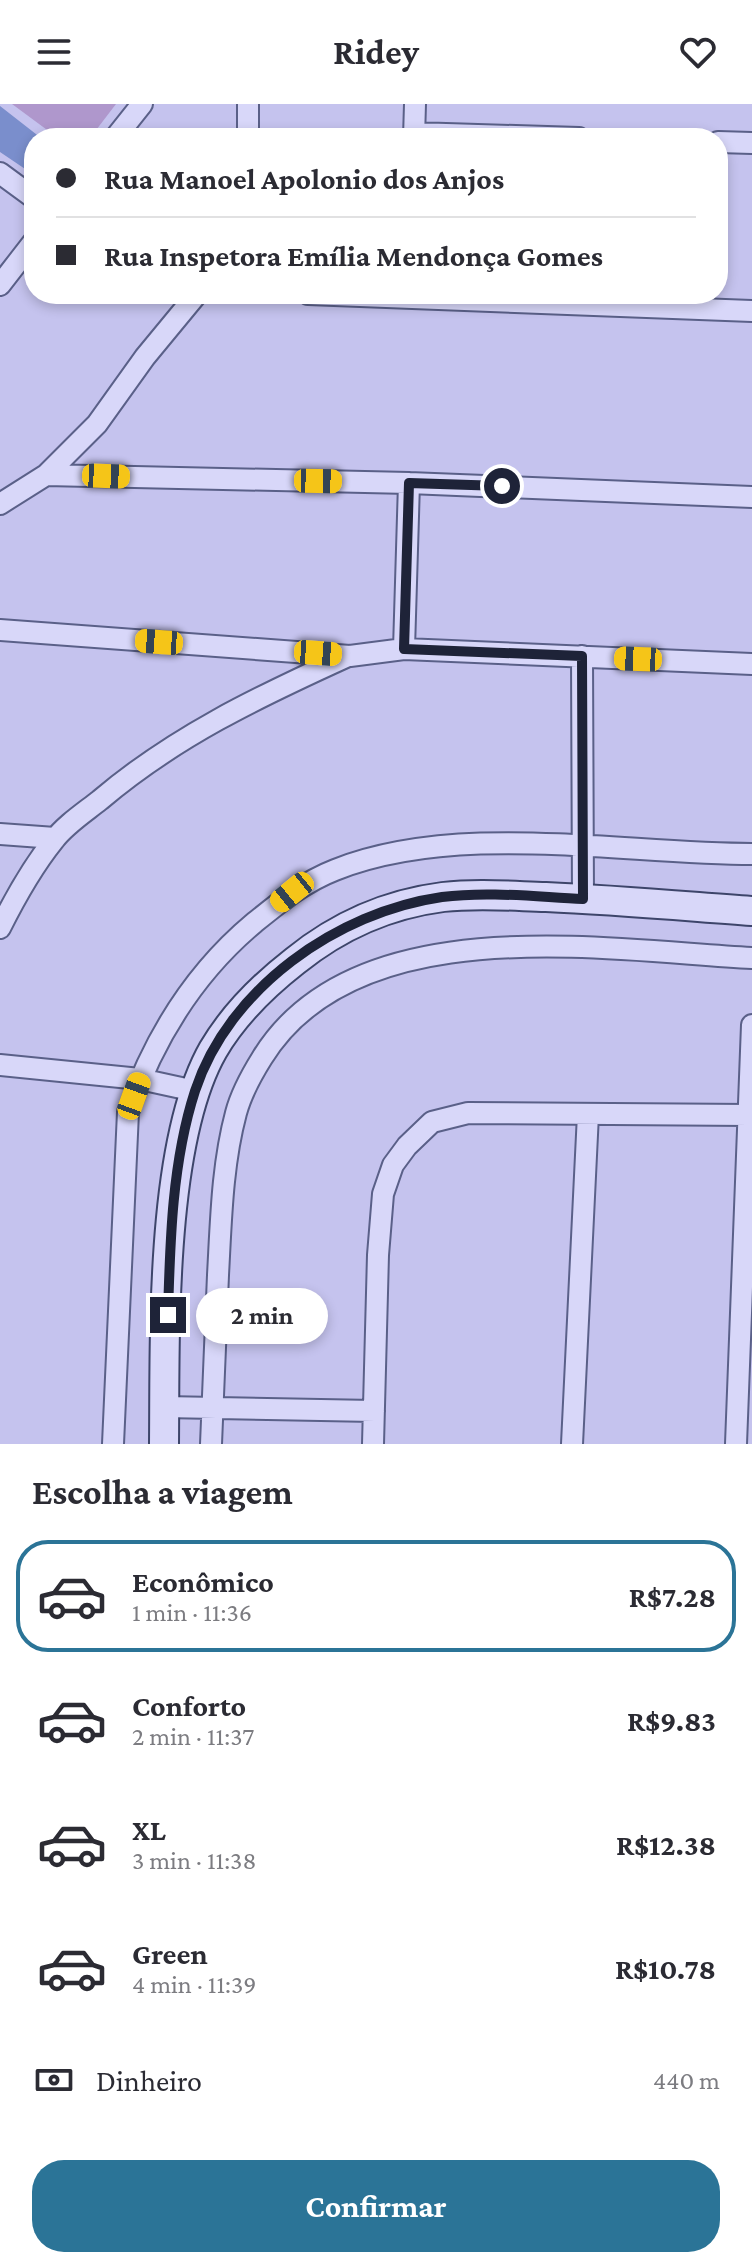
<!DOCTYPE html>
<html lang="pt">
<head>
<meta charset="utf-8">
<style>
  body { margin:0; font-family:"Crimson Pro",serif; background:#f7f7f7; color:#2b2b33; height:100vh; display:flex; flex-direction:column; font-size:30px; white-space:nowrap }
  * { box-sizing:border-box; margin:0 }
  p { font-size:26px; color:#7c7c81 }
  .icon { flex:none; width:44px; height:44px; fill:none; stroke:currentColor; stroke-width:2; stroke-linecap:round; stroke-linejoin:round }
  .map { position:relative; height:1340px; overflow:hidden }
  .drawer { display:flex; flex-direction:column; background:#fff; flex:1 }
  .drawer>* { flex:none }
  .top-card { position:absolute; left:24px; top:24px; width:704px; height:176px; border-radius:32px; box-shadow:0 4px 12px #0003; display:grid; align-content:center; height:176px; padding:0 32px; background:#fff }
  .end { position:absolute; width:36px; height:36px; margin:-18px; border:10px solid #1e2338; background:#fff; box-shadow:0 0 0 4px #fff }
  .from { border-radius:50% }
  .bubble { position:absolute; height:56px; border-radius:28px; background:#fff; box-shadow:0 4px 12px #0003; font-size:26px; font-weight:700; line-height:56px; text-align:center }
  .car { position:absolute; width:24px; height:48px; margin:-24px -12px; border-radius:10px; box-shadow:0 0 6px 2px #0007; background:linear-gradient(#f5c518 24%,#345 0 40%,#f5c518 0 76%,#345 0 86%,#f5c518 0) }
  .top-card b { display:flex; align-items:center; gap:28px; height:76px; font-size:30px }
  .top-card b+b { border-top:2px solid #e1e1e2 }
  .top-card i { width:20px; height:20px; background:#2b2b33 }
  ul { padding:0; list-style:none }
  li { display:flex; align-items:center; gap:24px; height:112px; margin:0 16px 12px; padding:0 16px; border:4px solid transparent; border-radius:32px }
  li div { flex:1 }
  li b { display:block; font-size:30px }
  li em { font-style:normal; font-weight:700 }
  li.selected { border-color:#2b7497 }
  li>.icon { width:72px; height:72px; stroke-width:1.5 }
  h2 { padding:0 32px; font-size:36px; line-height:96px }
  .pay { display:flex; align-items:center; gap:20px; height:88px; padding:0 32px; font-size:30px }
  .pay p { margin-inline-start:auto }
  .cta { display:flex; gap:16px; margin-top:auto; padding:16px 32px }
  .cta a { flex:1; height:92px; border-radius:32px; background:#2b7497; color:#fff; font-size:32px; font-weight:700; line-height:92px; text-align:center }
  header { display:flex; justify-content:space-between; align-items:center; height:104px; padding:0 32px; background:#fff; font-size:36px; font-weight:700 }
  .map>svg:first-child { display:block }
  .green { fill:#af97cc }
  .building { fill:#7a8ecc }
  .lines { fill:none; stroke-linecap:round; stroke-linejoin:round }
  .street-casing { stroke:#5a6088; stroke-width:24 }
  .secondary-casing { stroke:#3d456a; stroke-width:32 }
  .street { stroke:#d8d7f9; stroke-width:20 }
  .secondary { stroke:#d8d7f9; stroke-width:28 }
  .route { stroke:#1e2338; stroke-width:10 }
</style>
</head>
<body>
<header><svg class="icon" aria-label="menu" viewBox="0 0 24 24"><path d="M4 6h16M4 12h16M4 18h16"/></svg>Ridey<svg class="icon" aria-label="heart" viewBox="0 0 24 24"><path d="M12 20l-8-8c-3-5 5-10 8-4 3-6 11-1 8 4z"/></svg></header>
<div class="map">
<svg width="752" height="1340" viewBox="0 0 752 1340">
  <rect width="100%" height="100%" fill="#c5c3ee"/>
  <path class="green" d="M12,0H116L90,34H58Z"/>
  <path class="building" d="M0,2L41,34H34V71L0,48Z"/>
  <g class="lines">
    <defs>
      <path id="street" d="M414,29L579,34
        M115,34L142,0
        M248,34V0
        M414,34L415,0
        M718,38L752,39
        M0,69L34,94
        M0,181L34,137
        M308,190L752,207
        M46,371L409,379L752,393
        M0,400L46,371L97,320L145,253L197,190
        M0,526L350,552L404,545L752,560
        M404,545L409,379
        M582,552L583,795
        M0,730L55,734
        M0,824C15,794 33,762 54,736C65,721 85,708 100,696C174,633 258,593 346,553
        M0,961L140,975L195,987
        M164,1303L374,1307
        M113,1340L128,1008C154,934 193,870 254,819C280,798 304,778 335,766C458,717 622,750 752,750
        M211,1340C213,1284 216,1227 218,1171C221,1117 222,1061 236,1009C241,990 252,970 262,954C354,804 602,846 752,854
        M373,1340L378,1151L383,1090L393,1061L407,1042L432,1018L468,1009L749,1011
        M572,1340L588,1010
        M736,1340L752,921"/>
      <path id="secondary" d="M164,1340C165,1232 160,1039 213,946C234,910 263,882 295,857C337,823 388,800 443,793C477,789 512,792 546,793C615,796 683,802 752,807"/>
    </defs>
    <use href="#street" class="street-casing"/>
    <use href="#secondary" class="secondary-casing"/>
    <use href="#street" class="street"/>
    <use href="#secondary" class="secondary"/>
  </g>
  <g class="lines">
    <path class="route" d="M168,1211C170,1137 172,1058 195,987C229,884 337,808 442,793C488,787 537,793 583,795L582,552L404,545L409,379L502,382"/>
  </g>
</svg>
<i class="end from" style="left:502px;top:382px"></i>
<i class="end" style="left:168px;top:1211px"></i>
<div class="bubble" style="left:196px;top:1184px;width:132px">2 min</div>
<i class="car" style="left:106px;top:372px;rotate:92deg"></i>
<i class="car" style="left:318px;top:377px;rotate:91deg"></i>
<i class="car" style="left:159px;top:538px;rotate:274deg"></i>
<i class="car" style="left:318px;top:549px;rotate:94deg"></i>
<i class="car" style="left:638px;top:555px;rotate:272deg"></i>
<i class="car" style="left:292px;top:788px;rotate:231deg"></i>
<i class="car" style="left:134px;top:992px;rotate:20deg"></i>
<div class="top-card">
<b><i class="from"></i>Rua Manoel Apolonio dos Anjos</b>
<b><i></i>Rua Inspetora Emília Mendonça Gomes</b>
</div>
</div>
<section class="drawer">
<h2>Escolha a viagem</h2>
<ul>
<li class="selected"><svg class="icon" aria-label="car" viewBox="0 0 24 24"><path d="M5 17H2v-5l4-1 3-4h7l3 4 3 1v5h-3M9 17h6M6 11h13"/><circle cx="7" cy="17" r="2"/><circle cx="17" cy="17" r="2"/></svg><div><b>Econômico</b><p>1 min · 11:36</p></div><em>R$7.28</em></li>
<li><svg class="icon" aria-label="car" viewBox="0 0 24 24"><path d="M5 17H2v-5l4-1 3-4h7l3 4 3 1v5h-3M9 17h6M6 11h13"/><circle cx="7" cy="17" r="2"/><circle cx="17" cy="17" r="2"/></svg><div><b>Conforto</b><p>2 min · 11:37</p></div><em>R$9.83</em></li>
<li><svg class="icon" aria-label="car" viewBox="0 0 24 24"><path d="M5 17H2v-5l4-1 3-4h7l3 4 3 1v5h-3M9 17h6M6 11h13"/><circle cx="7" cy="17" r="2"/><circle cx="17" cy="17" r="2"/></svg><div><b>XL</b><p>3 min · 11:38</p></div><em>R$12.38</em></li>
<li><svg class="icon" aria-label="car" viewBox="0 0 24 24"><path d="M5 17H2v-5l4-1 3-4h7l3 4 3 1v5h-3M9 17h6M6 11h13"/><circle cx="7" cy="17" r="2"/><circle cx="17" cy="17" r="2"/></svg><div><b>Green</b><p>4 min · 11:39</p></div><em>R$10.78</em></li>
</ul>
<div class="pay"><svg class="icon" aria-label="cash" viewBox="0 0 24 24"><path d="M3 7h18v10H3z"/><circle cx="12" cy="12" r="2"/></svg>Dinheiro<p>440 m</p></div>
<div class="cta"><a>Confirmar</a></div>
</section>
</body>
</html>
